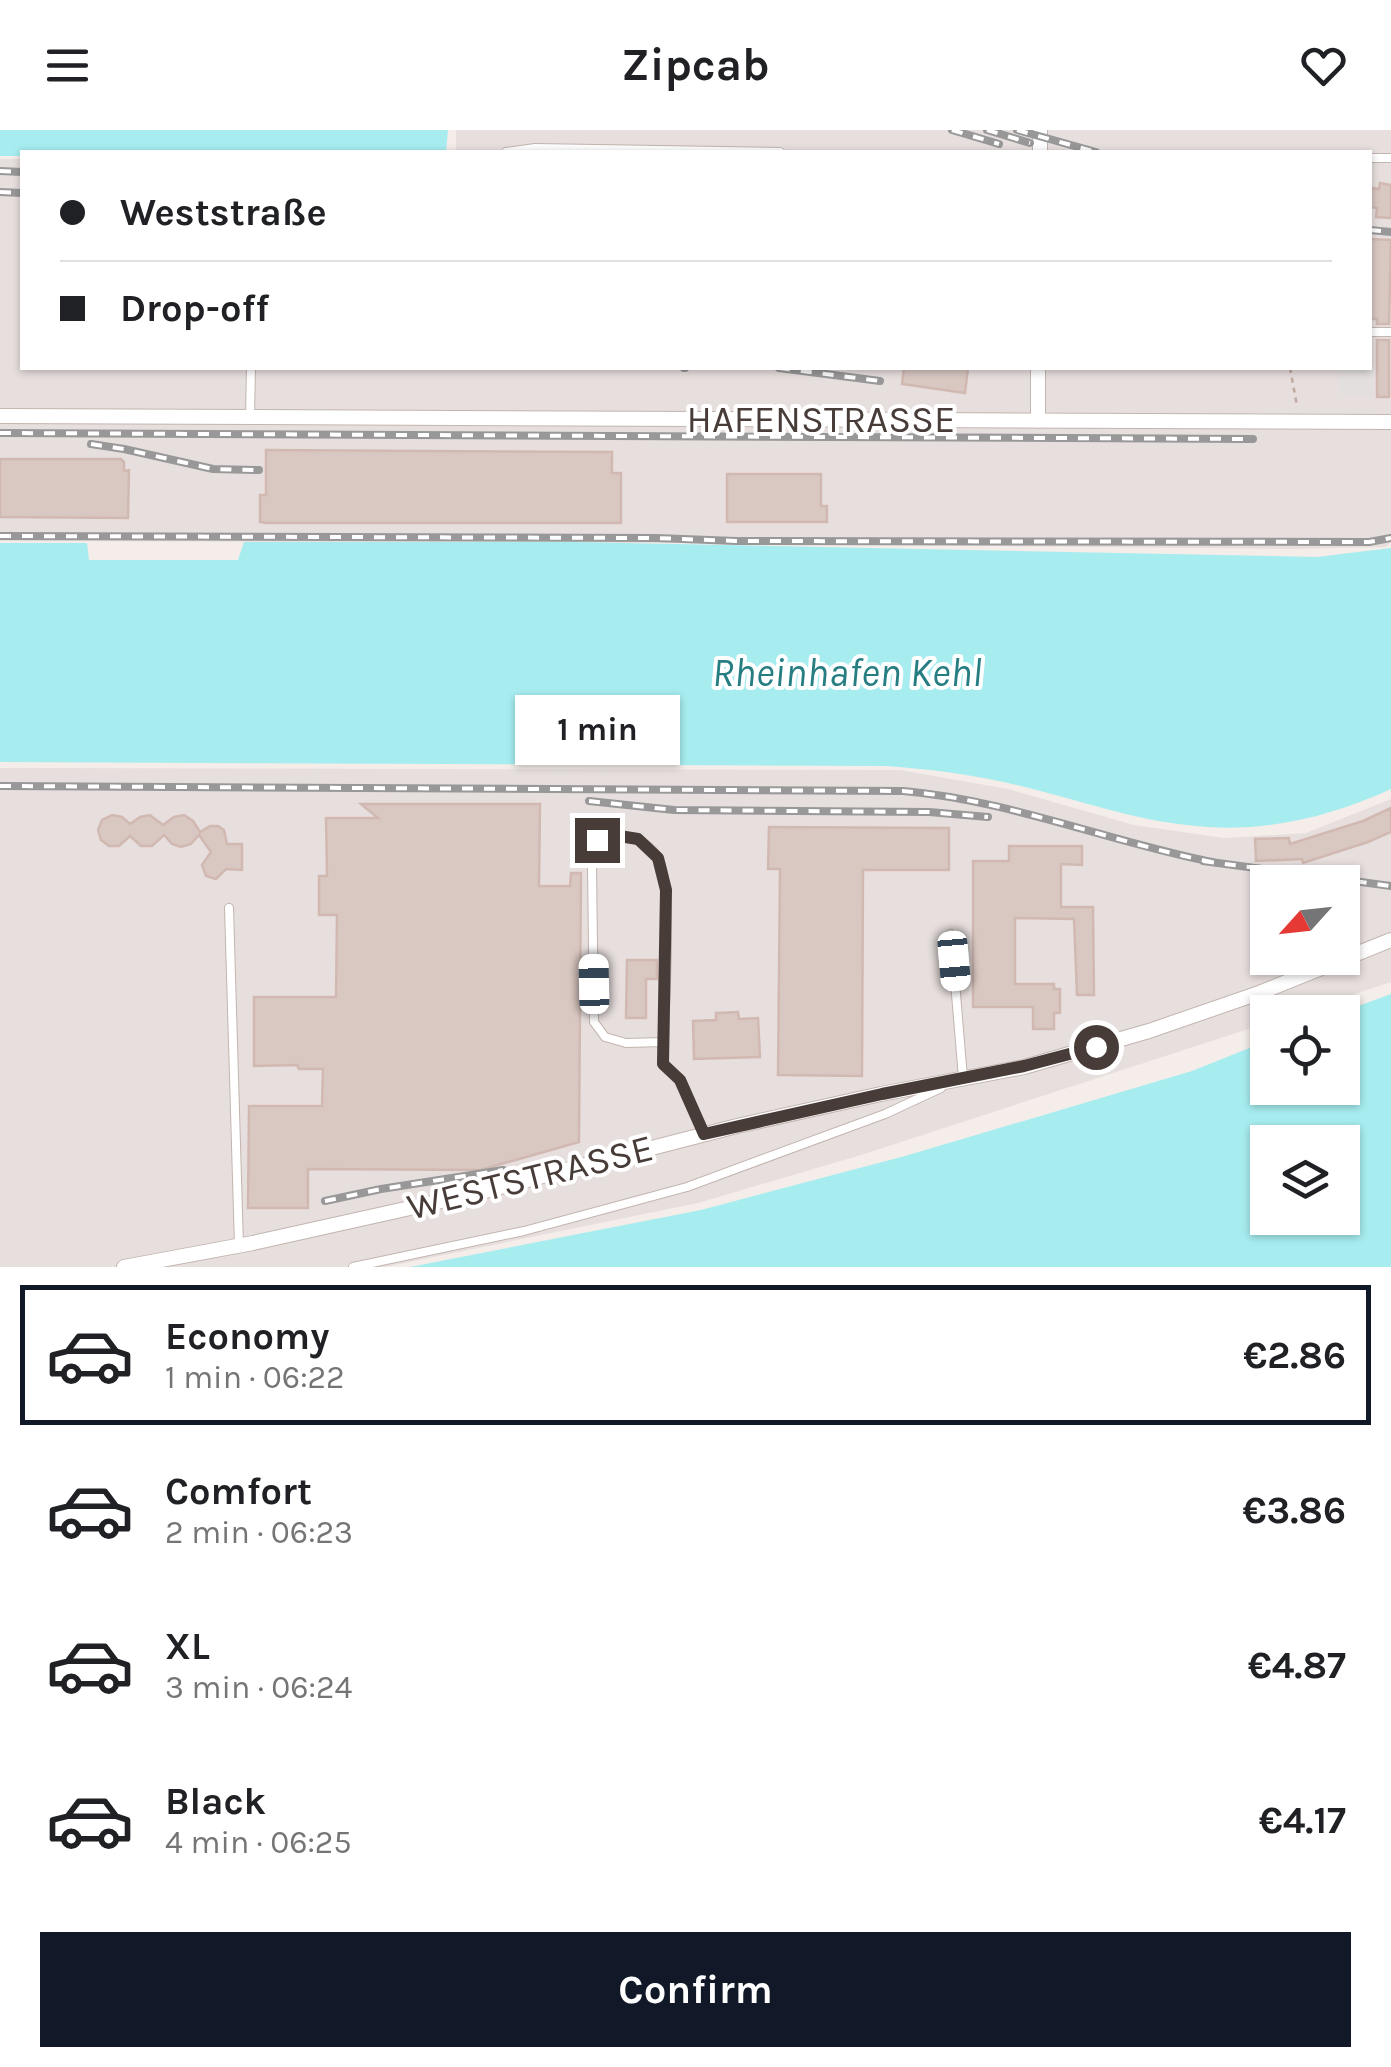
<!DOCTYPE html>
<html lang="en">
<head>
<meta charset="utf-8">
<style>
  body { margin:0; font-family:Karla,sans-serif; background:#f2f2f2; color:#202124; height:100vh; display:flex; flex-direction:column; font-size:38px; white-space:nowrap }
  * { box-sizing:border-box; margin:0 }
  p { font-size:32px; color:#757577 }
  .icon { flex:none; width:55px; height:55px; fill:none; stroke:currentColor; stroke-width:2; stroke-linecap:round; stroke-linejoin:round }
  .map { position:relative; height:1137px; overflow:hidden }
  .sheet { display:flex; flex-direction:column; background:#fff; flex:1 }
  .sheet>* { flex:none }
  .guide { position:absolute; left:20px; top:20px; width:1352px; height:220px; border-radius:0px; box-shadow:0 2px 8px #0004; display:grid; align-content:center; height:220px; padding:0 40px; background:#fff }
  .needle { width:65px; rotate:243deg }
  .buttons { position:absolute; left:1250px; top:735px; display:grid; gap:20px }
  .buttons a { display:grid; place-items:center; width:110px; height:110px; border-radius:0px; background:#fff; box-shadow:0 2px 8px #0004; font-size:50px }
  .end { position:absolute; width:45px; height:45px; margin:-22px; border:12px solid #483c38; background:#fff; box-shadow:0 0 0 5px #fff }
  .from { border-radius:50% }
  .bubble { position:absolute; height:70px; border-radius:0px; background:#fff; box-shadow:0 2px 8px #0004; font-size:32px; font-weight:700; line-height:70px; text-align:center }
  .car { position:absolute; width:30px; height:60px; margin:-30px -15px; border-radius:12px; box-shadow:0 0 8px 2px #0007; background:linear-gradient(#fff 24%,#345 0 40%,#fff 0 76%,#345 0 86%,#fff 0) }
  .guide b { display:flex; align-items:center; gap:35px; height:95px; font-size:38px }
  .guide b+b { border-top:2px solid #e0e0e0 }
  .guide i { width:25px; height:25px; background:#202124 }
  ul { padding:18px 0 0; list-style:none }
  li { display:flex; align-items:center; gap:30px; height:140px; margin:0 20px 15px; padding:0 20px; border:5px solid transparent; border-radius:0px }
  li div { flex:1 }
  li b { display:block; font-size:38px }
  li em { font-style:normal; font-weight:700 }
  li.active { border-color:#111827 }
  li>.icon { width:90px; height:90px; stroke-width:1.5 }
  .action { display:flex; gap:20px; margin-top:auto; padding:20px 40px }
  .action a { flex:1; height:115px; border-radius:0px; background:#111827; color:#fff; font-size:40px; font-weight:700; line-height:115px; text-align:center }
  header { display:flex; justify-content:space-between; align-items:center; height:130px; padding:0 40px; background:#fff; font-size:45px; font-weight:700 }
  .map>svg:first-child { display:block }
  .industrial { fill:#e7dfde; fill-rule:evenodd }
  .parking { fill:#e3dfde }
  .water { fill:#a7edf0; fill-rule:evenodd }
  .building { fill:#d9c7c2; stroke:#d1b9b2; stroke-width:2.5 }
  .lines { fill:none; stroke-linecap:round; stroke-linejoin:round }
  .service-casing { stroke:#c3b5af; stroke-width:10 }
  .minor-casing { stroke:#c3b5af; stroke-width:16 }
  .path { stroke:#c1a79d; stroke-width:2.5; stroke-dasharray:5 5; stroke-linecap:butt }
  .service { stroke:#fff; stroke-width:8 }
  .minor { stroke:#fff; stroke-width:14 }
  .rail-casing { stroke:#989898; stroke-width:8 }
  .rail { stroke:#fff; stroke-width:4; stroke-dasharray:11; stroke-linecap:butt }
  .route { stroke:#483c38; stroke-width:12 }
  .labels { text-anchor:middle; stroke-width:8; stroke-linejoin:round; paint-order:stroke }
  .street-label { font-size:38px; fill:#483c38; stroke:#fff }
  .water-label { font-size:40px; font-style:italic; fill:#277e82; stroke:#fff }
</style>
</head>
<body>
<header><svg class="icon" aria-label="menu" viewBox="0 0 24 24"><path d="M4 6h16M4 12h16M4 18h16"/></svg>Zipcab<svg class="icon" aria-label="heart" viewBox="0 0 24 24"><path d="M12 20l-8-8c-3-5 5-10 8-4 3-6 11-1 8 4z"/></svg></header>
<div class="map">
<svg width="1391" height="1137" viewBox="0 0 1391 1137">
  <rect width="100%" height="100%" fill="#f4ede9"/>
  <path class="industrial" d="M456,0H1391V412L1386,417L1292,419L696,413L0,411V29H22V238H1370V22H456Z
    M0,638L900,640L1008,659L1134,695L1224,708L1306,703L1391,669V852L1300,882H1268L1267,893L861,1025L698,1073L385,1137H0ZM1268,752H1342V828H1268Z"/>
  <path class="parking" d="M1370,219H1374V267L1339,266L1338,238H1370Z"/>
  <path class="water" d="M0,0H448L446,22H22V26H0Z
    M244,412H573L1317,427L1391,418V659C1330,687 1264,703 1196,696C1132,691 1071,667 1008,653C968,644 928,639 886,636L0,632V413H87L89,430H238Z
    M1391,864V1137H410L701,1080L905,1026L1192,941L1267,911L1268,958H1342V882ZM1268,1012H1342V1088H1268Z"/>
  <path class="building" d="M1380,53L1391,55V88L1376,87L1377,78L1370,77L1372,58L1379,59Z
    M1370,109L1391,110L1389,194H1377V189H1370Z
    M1377,210H1389V267H1377Z
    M904,238H968L965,263L902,254Z
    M266,320L612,322V343H621V393H266L260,392V365H266Z
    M0,329H121L124,332V341L129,340L128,388L0,387Z
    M727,344H821V376H827V392H727Z
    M361,674H540L539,756H570L571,743H581L579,1012L480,1040L308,1039V1078H248L249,976H322L323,939H299L297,935L254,936V867H336L337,785H319V746H327L326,688H378Z
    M1391,678V702L1368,712L1303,733L1302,729L1256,731L1255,709L1289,708L1290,714L1363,691Z
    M112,685L122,687L130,694L140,687L150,685L163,695L174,687L184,685L193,691L200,702L210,696H218L224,700L227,714H242V740L226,739L216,749L206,746L202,735L211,722L199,705L191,714L181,717L172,714L164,705L152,716H141L130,706L119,716H109L101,710L98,700L102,690Z
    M769,697L949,698V740H863L862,946L778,945L780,739H768Z
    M1009,716H1082V735L1061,734V777H1093L1094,865H1077L1074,789L1015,788V854H1054V859H1060V883H1054V899H1033V877H973V731H1009Z
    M627,830H657V849H646V888H626Z
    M738,882L739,889L758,888L760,927L694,929L693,891L716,890V883Z"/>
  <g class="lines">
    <defs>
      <path id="service" d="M506,22L535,18L780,22
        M1370,28H1391
        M1370,202H1391
        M250,286L251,238
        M229,778L239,1116
        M951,804L963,948
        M664,912L626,913L605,907L594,892L592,737L597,710C619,703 645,706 658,728C674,754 664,876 664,912L663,934L681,950L704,1004
        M353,1137L524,1101L687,1057L885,984L941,958"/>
      <path id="minor" d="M1040,22V0
        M0,286L1391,292
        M1038,291V238
        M124,1137L253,1113L473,1064L737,996L881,964L1024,937L1149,901L1259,863L1391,810"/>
    </defs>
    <use href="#service" class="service-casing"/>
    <use href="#minor" class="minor-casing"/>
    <path class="path" d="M1290,238L1297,276"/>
    <use href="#service" class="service"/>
    <use href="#minor" class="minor"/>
    <defs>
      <path id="rail" d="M952,0L999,14
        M987,0L1030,13
        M1017,0L1096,22
        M0,41L22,42
        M0,62L22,63
        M1370,100L1391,102
        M684,238H685
        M779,238L880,251
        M0,303L1253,309
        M91,314L124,319L213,339L259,340
        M0,406L656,408L736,411L1369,412L1391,408
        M0,656L903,661C1010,670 1112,713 1217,733
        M589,671L674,680L929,682L988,687
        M1203,731L1391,756
        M325,1071L381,1059L503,1040"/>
    </defs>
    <use href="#rail" class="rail-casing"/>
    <use href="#rail" class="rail"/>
  </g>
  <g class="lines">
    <path class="route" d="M597,710L613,705L638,709L658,728L666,760L663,934L680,950L704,1004L882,964L1024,936L1096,917"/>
  </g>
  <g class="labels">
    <g class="street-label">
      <text x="821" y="302">HAFENSTRASSE</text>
      <text transform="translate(530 1047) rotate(-14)" y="13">WESTSTRASSE</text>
    </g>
    <g class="water-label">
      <text x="847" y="556">Rheinhafen Kehl</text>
    </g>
  </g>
</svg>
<div class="buttons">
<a><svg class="needle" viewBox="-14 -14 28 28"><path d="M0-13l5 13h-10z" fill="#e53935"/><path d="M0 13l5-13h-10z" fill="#757577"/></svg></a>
<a><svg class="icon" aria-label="locate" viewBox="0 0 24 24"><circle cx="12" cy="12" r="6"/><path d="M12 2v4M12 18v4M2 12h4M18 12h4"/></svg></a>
<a><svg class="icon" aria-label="layers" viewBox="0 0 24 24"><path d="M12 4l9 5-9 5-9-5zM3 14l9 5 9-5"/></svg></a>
</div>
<i class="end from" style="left:1096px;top:917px"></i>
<i class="end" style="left:597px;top:710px"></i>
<div class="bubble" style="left:515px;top:565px;width:165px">1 min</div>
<i class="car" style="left:954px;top:831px;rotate:175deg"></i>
<i class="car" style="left:594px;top:854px;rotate:359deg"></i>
<div class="guide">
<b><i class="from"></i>Weststraße</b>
<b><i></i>Drop-off</b>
</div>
</div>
<section class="sheet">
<ul>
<li class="active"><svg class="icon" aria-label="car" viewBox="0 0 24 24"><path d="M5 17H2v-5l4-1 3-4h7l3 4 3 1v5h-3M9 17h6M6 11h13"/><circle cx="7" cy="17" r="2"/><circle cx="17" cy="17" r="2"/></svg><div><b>Economy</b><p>1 min · 06:22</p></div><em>€2.86</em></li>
<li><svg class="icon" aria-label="car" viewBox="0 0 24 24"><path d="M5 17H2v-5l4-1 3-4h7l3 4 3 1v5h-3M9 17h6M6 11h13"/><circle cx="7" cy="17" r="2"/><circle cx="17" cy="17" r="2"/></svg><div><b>Comfort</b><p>2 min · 06:23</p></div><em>€3.86</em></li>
<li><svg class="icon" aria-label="car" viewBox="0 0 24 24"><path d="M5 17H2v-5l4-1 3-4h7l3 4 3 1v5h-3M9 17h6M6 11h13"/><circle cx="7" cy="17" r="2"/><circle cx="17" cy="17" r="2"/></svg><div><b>XL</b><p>3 min · 06:24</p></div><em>€4.87</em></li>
<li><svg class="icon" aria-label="car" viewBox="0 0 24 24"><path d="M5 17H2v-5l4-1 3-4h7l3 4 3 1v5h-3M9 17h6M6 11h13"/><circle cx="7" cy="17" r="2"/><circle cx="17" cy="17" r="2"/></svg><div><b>Black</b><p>4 min · 06:25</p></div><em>€4.17</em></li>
</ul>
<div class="action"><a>Confirm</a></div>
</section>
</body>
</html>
